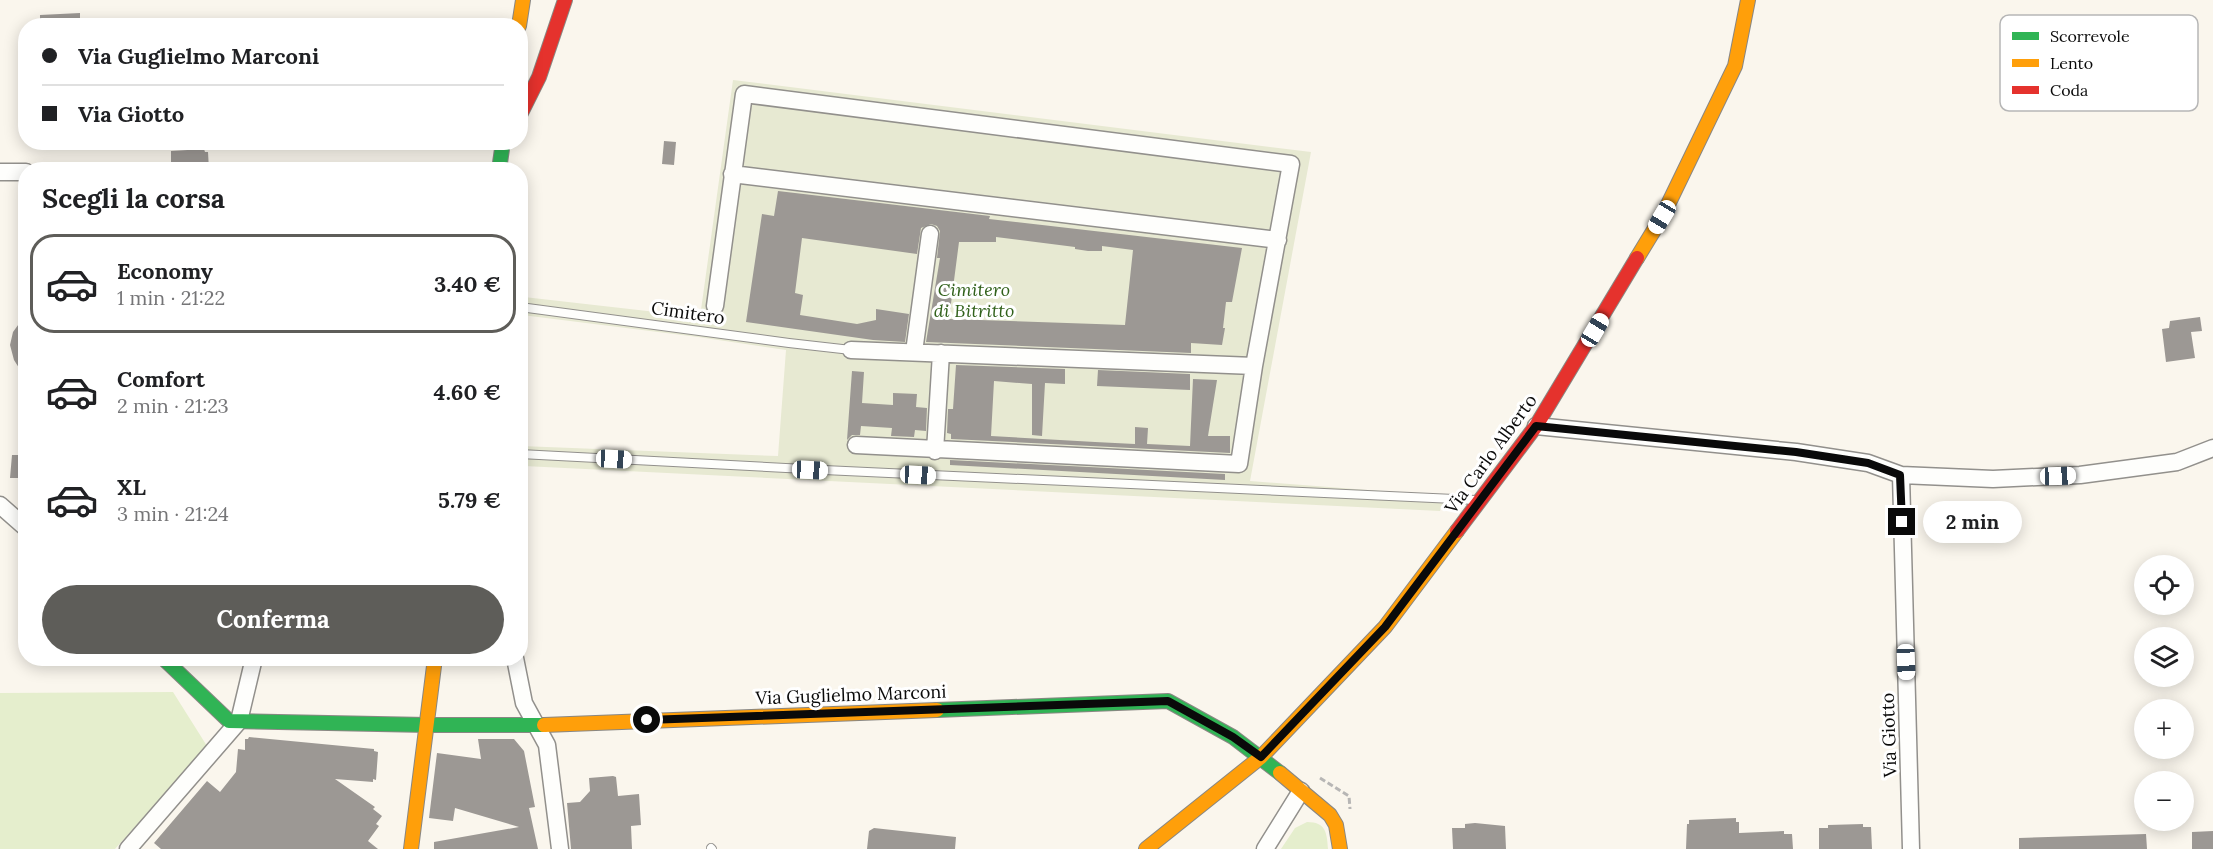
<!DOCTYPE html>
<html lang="it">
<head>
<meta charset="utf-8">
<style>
  body { margin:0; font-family:Lora,serif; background:#f6f6f6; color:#202124; height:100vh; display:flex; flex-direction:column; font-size:22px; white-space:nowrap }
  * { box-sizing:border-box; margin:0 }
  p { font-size:20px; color:#757577 }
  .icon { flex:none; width:33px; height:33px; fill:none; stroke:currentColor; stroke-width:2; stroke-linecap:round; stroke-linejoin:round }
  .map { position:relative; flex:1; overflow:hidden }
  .drawer { position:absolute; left:18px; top:162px; width:510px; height:504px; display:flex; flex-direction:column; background:#fff; border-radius:24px; box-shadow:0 3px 15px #0003 }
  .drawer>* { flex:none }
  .top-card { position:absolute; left:18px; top:18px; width:510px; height:132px; border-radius:24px; box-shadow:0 3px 15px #0003; display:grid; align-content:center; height:132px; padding:0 24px; background:#fff }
  .tools { position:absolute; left:2134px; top:555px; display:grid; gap:12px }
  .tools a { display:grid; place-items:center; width:60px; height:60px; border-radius:50%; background:#fff; box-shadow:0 3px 15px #0003; font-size:30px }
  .end { position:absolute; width:27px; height:27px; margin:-14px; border:8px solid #0a0a0a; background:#fff; box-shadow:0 0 0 3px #fff }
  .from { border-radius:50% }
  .bubble { position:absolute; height:42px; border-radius:21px; background:#fff; box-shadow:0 3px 15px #0003; font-size:20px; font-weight:800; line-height:42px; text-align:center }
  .car { position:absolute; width:18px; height:36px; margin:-18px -9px; border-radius:8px; box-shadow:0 0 4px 2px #0007; background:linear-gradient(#fff 24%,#345 0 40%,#fff 0 76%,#345 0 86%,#fff 0) }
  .top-card b { display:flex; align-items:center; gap:21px; height:57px; font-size:22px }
  .top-card b+b { border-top:2px solid #e0e0e0 }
  .top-card i { width:15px; height:15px; background:#202124 }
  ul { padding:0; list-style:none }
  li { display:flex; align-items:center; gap:18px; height:99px; margin:0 12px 9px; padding:0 12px; border:3px solid transparent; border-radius:24px }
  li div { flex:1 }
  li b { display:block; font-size:22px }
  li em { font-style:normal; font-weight:800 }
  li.active { border-color:#5e5d59 }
  li>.icon { width:54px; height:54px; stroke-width:1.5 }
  h2 { padding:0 24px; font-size:27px; line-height:72px }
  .action { display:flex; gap:12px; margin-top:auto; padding:12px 24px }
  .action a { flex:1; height:69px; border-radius:36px; background:#5e5d59; color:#fff; font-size:24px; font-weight:800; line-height:69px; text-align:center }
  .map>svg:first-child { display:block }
  .green { fill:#e5eecd }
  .cemetery { fill:#e7e9d2 }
  .building { fill:#9c9894; fill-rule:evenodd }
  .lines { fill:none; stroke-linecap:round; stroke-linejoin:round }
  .lane-casing { stroke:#92908c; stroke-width:10 }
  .street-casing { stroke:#92908c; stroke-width:19 }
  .fast-casing { stroke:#898783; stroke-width:16 }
  .slow-casing { stroke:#898783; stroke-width:16 }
  .jam-casing { stroke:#898783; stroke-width:16 }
  .path { stroke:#b7b6b5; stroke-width:3; stroke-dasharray:6 3; stroke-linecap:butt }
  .lane { stroke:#fefefc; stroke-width:8 }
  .street { stroke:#fefefc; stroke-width:16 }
  .fast { stroke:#30b455; stroke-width:14 }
  .slow { stroke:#ff9f0a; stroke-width:14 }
  .jam { stroke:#e5322d; stroke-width:14 }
  .route { stroke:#0a0a0a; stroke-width:8 }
  .labels { text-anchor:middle; stroke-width:6; stroke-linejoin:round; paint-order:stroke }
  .park-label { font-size:18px; font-style:italic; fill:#31611b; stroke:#fff }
  .street-label { font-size:18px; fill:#0a0a0a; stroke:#fff }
  .key { fill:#fff; stroke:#b6b6b6; stroke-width:1.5 }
  .key-label { font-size:16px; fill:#0a0a0a }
</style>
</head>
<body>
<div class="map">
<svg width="2213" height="849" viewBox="0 0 2213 849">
  <rect width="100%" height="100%" fill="#faf6ed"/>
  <path class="green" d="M173,692L207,746L115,849H0V693Z
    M1307,822C1326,822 1327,833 1328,849H1281L1295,828Z"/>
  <path class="cemetery" d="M733,80L1311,152L1250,481L1446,496L1440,511L524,466L521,446L778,456L786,350L698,337L522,315L524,297L700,317Z"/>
  <path class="building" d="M80,13V26H40V15Z
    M664,141L676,142L674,165L662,164Z
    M204,149L205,152H208L209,170H171V151Z
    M778,191L990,216L989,219L1242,248L1232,302H1226L1223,328H1225L1222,345L1191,343V353L926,342L940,258H937L940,231L937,226L931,224L921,228L917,254L802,238L795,293L803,295L800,315L857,324L876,320V309L909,314L905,342L873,340L746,322L762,214L774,216ZM996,237L1075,247V249L1088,251H1102V246L1133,250L1125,325L949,319L959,242H996Z
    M26,314V379L14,360L10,345L13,332Z
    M2200,317L2202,331L2191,332L2195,358L2166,362L2162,329L2169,328L2170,321Z
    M956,365L1065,369V384L1045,383L1042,436L1032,435V384L994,381L991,436L1095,442L1135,444V427L1148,428L1147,444L1190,446L1193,379L1217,380L1208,436H1230V453L951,439V434L947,433L948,409H953Z
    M1098,370L1190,374V390L1097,386Z
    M852,371L864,372L862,403L893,405V393L917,394L916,407L927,408L926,431L915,430L914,437L891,436L892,428L861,426L860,435H852L847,440Z
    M12,455H26V478H10Z
    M950,460L1225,474V480L950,465Z
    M249,737L374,749V751L378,752L376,780L373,779V782L335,779L375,807L373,809L382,816L376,824L379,826L368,841L378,849H161L154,843L207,781L220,792L236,772L238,749L245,750V739H248Z
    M478,739H514L524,751L535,807L529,808L538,849H434V842L519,827L455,808L453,821L429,818L437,753L481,759Z
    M613,776L616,777L618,796L639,794L641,825L631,826L632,849H571L567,803L580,802L590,791L589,778Z
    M1736,818V822H1739V833L1784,831V834H1792L1793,849H1686L1687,824H1689V820Z
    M1475,823L1505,826L1506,849H1453L1452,828H1465V824Z
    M1863,824V827H1871L1872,849H1819V828H1828V825Z
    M874,828L956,837L955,849H867L869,831Z
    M2213,831V849H2192V832Z
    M2146,834L2147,849H2019V838Z"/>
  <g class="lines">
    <defs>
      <path id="lane" d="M520,307L789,343L851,350
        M520,454L824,470L1476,500
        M711,848L712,849"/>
      <path id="street" d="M0,172H26
        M732,174L1278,240
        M715,306L744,94L1291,164L1254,366L1239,464L856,445
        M851,350L1254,366
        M914,352L930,234
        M1536,426L1796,452L1868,463L1901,475L1993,479L2080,475L2177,462L2213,448
        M935,451L941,353
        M1901,475L1911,849
        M0,505L26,528
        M515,658L524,703L547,745L560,849
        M128,849L239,721L254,658
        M1265,849L1301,791"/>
      <path id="fast" d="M499,170L503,142
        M163,658L229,721L427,725H544
        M937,710L1168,701L1233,737L1280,773"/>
      <path id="slow" d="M519,26L523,0
        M1637,258L1662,217L1735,66L1748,0
        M544,725L937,710
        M1280,773L1330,815L1336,825L1340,849
        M411,849L435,658
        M1146,849L1261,757L1385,627L1457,531"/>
      <path id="jam" d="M520,115L539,77L565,0
        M1457,531L1536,426L1637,258"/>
    </defs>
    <use href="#lane" class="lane-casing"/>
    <use href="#street" class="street-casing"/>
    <use href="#fast" class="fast-casing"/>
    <use href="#slow" class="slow-casing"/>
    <use href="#jam" class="jam-casing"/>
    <path class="path" d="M1320,778L1349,796L1350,809"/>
    <use href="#lane" class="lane"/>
    <use href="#street" class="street"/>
    <use href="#fast" class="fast"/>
    <use href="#slow" class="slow"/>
    <use href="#jam" class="jam"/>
  </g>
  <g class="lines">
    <path class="route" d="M647,720L1168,701L1233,737L1261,757L1385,627L1536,426L1796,452L1868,463L1900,475L1902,522"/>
  </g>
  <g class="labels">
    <g class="park-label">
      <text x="974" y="296">Cimitero<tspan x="974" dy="21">di Bitritto</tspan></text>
    </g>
    <g class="street-label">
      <text transform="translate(688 313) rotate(8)" y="6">Cimitero</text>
      <text transform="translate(1491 454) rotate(-54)" y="6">Via Carlo Alberto</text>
      <text transform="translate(851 695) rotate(-2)" y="6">Via Guglielmo Marconi</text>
      <text transform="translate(1889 735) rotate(-92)" y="6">Via Giotto</text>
    </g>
  </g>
  <rect x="2000" y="15" width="198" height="96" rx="9" class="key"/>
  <rect x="2012" y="32" width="27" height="8" fill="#30b455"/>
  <rect x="2012" y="59" width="27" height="8" fill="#ff9f0a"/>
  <rect x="2012" y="86" width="27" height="8" fill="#e5322d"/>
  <g class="key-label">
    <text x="2050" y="42">Scorrevole</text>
    <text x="2050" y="69">Lento</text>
    <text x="2050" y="96">Coda</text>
  </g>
</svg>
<div class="tools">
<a><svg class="icon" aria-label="locate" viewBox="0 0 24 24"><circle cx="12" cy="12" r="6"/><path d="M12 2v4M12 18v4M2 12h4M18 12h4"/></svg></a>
<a><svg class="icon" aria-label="layers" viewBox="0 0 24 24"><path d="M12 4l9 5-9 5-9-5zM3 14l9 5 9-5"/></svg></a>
<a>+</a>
<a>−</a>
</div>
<i class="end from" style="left:647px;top:720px"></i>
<i class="end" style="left:1902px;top:522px"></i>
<div class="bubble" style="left:1923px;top:501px;width:99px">2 min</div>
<i class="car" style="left:1662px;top:217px;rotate:211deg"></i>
<i class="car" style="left:1595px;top:330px;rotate:31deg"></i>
<i class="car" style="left:614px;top:459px;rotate:93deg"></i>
<i class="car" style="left:810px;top:470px;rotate:93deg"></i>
<i class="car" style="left:918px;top:475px;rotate:93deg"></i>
<i class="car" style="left:2058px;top:476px;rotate:88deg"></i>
<i class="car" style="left:1906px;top:662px;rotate:178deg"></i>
<div class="top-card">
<b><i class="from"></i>Via Guglielmo Marconi</b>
<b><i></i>Via Giotto</b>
</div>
<section class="drawer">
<h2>Scegli la corsa</h2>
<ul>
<li class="active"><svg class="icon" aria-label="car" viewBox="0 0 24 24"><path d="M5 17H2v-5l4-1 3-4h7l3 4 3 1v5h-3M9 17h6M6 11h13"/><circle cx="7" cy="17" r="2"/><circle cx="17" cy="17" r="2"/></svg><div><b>Economy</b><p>1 min · 21:22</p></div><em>3.40 €</em></li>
<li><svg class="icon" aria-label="car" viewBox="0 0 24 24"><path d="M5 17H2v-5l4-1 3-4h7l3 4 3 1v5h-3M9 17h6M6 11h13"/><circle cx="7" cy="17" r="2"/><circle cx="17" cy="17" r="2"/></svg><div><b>Comfort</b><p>2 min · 21:23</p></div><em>4.60 €</em></li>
<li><svg class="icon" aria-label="car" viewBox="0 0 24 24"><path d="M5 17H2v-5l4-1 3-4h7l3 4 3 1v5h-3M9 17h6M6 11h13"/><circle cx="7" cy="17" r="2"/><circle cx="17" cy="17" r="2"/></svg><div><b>XL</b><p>3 min · 21:24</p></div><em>5.79 €</em></li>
</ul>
<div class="action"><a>Conferma</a></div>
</section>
</div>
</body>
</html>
